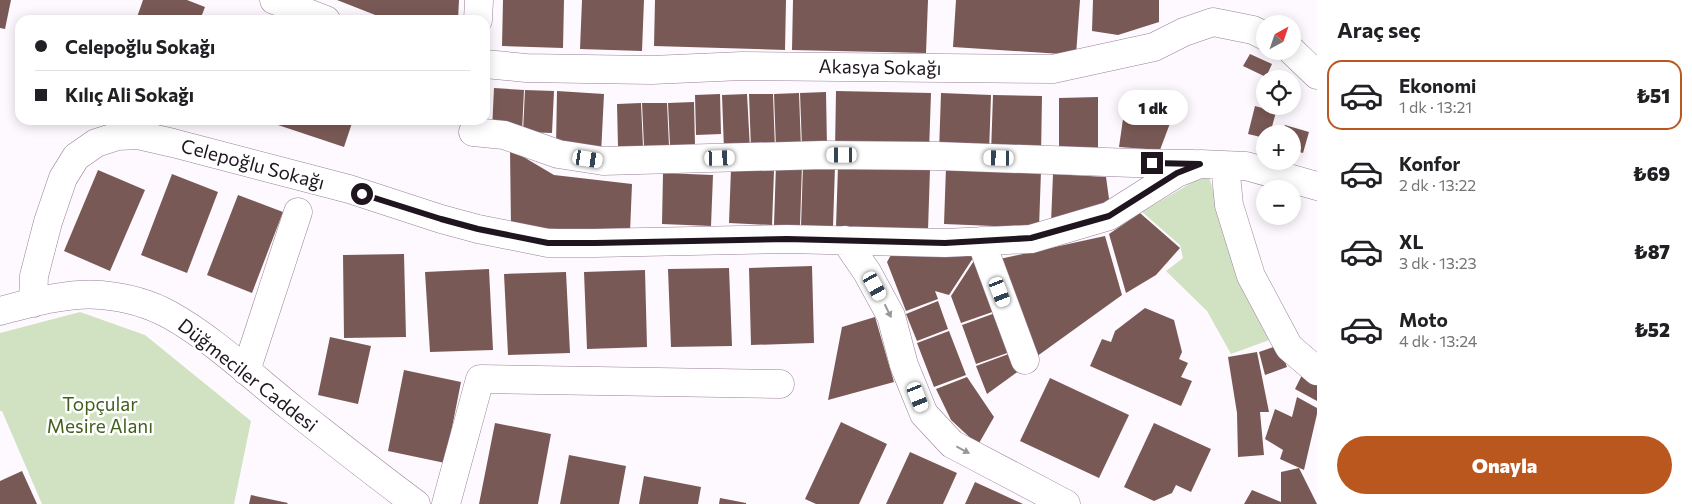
<!DOCTYPE html>
<html lang="tr">
<head>
<meta charset="utf-8">
<style>
  body { margin:0; font-family:Commissioner,sans-serif; background:#f6f6f6; color:#202124; height:100vh; display:flex; flex-direction:column; font-size:19px; white-space:nowrap }
  * { box-sizing:border-box; margin:0 }
  p { font-size:16px; color:#757577 }
  .icon { flex:none; width:28px; height:28px; fill:none; stroke:currentColor; stroke-width:2; stroke-linecap:round; stroke-linejoin:round }
  .map { position:relative; flex:1; overflow:hidden }
  .panel { display:flex; flex-direction:column; background:#fff; width:375px }
  .panel>* { flex:none }
  .hud { position:absolute; left:15px; top:15px; width:475px; height:110px; border-radius:15px; box-shadow:0 2px 12px #0003; display:grid; align-content:center; height:110px; padding:0 20px; background:#fff }
  .needle { width:32px; rotate:40deg }
  .fabs { position:absolute; left:1256px; top:15px; display:grid; gap:10px }
  .fabs a { display:grid; place-items:center; width:45px; height:45px; border-radius:50%; background:#fff; box-shadow:0 2px 12px #0003; font-size:25px }
  .end { position:absolute; width:22px; height:22px; margin:-11px; border:6px solid #1e151e; background:#fff; box-shadow:0 0 0 2px #fff }
  .from { border-radius:50% }
  .bubble { position:absolute; height:35px; border-radius:18px; background:#fff; box-shadow:0 2px 12px #0003; font-size:16px; font-weight:800; line-height:35px; text-align:center }
  .car { position:absolute; width:15px; height:30px; margin:-15px -8px; border-radius:6px; box-shadow:0 0 4px 1px #0007; background:linear-gradient(#fff 24%,#345 0 40%,#fff 0 76%,#345 0 86%,#fff 0) }
  .hud b { display:flex; align-items:center; gap:18px; height:48px; font-size:19px }
  .hud b+b { border-top:1px solid #e0e0e0 }
  .hud i { width:12px; height:12px; background:#202124 }
  ul { padding:0; list-style:none }
  li { display:flex; align-items:center; gap:15px; height:70px; margin:0 10px 8px; padding:0 10px; border:2px solid transparent; border-radius:15px }
  li div { flex:1 }
  li b { display:block; font-size:19px }
  li em { font-style:normal; font-weight:800 }
  li.on { border-color:#ba571f }
  li>.icon { width:45px; height:45px; stroke-width:1.5 }
  h2 { padding:0 20px; font-size:22px; line-height:60px }
  .button { display:flex; gap:10px; margin-top:auto; padding:10px 20px }
  .button a { flex:1; height:58px; border-radius:30px; background:#ba571f; color:#fff; font-size:20px; font-weight:800; line-height:58px; text-align:center }
  main { display:flex; flex:1; min-height:0 }
  .map>svg:first-child { display:block }
  .green { fill:#d1e2c2 }
  .building { fill:#795955 }
  .lines { fill:none; stroke-linecap:round; stroke-linejoin:round }
  .minor-casing { stroke:#988198; stroke-width:29 }
  .minor { stroke:#fff; stroke-width:28 }
  .oneway { fill:#9a969a }
  .route { stroke:#1e151e; stroke-width:6 }
  .labels { text-anchor:middle; stroke-width:5; stroke-linejoin:round; paint-order:stroke }
  .street-label { font-size:19px; fill:#1e151e; stroke:#fff }
  .park-label { font-size:19px; fill:#415f1b; stroke:#fff }
</style>
</head>
<body>
<main>
<div class="map">
<svg width="1317" height="504" viewBox="0 0 1317 504">
  <rect width="100%" height="100%" fill="#fef9fe"/>
  <path class="green" d="M1208,173L1221,218L1275,338L1231,354L1207,311L1166,271L1183,258L1180,245L1142,212Z
    M80,312L145,335L251,421L234,504H42L2,411H0V333Z"/>
  <path class="building" d="M0,0H11L5,29L0,28Z
    M143,0H187L205,7L200,20H136Z
    M337,0H459L458,20H388Z
    M503,0H564L563,48L502,46Z
    M582,0H644L642,51L580,49Z
    M655,0H786L785,50L654,46Z
    M793,0H928L926,53L792,50Z
    M956,0H1080L1076,55L953,47Z
    M1093,0H1159V22L1118,35L1092,31Z
    M1250,54L1272,64L1266,77L1243,66Z
    M494,88L524,90L522,132L492,130Z
    M525,90L554,91L552,133L523,132Z
    M557,91L604,94L601,154L556,146Z
    M836,91L931,93L929,152L835,150Z
    M826,92L827,147L802,148L800,93Z
    M799,93L801,148L776,149L774,94Z
    M941,93L991,95L989,153L939,152Z
    M720,94L721,134L696,135L695,95Z
    M747,94L750,149L724,150L722,95Z
    M749,94H773L775,149H751Z
    M993,95L1042,96L1041,155L991,153Z
    M1098,97V154H1059V98Z
    M1126,98L1175,110L1160,150L1119,147Z
    M694,102L695,146H670L668,103Z
    M641,103L643,147H618L617,104Z
    M642,103H667L669,146L644,147Z
    M1255,106L1276,112L1270,134H1265V138L1248,134Z
    M263,120H353L344,147Z
    M1285,125L1309,132L1303,153L1292,150V134H1282Z
    M510,149L554,175L632,184L630,232L511,227Z
    M776,164L802,165L800,226L774,225Z
    M803,165L835,166L833,227L801,226Z
    M838,166L930,169L928,230L836,227Z
    M946,167L1041,171L1039,228L944,224Z
    M731,169L774,171L772,225L729,223Z
    M98,170L145,190L110,271L64,251Z
    M663,173L713,175L711,226L662,224Z
    M172,174L218,192L187,273L141,255Z
    M1053,174L1106,177L1110,206L1051,223Z
    M238,195L283,212L252,293L207,275Z
    M1140,213L1180,248L1156,275L1126,293L1109,234Z
    M1105,236L1122,295L1029,362L995,260Z
    M895,248L977,252L949,295L935,291L938,299L906,311L887,262Z
    M979,253L998,310L961,323L951,296Z
    M404,254L406,337L344,338L343,255Z
    M812,266L814,343L751,345L749,268Z
    M729,268L732,346L671,347L668,269Z
    M489,269L493,350L430,352L425,272Z
    M645,270L647,347L587,349L584,272Z
    M566,272L570,353L508,355L504,274Z
    M938,301L948,329L917,341L906,314Z
    M1145,308L1174,320L1182,352L1179,359L1188,363L1181,377L1192,381L1181,406L1090,366L1102,339L1111,342L1115,331Z
    M998,312L1013,351L976,364L962,325Z
    M875,317L894,382L828,400L842,327Z
    M949,331L966,375L934,387L917,343Z
    M330,337L371,346L358,404L318,395Z
    M1279,345L1287,367L1265,375L1259,352Z
    M1014,352L1020,370L987,394L976,366Z
    M1257,352L1269,412H1260L1264,455L1238,457L1237,413L1228,357Z
    M404,370L461,382L445,463L388,451Z
    M1303,373L1317,381V401L1295,389Z
    M967,377L994,417L978,445L951,420L936,389Z
    M1050,378L1129,415L1099,478L1020,441Z
    M1297,397L1317,408V414L1304,470L1280,459L1283,450L1265,439L1275,409L1292,417Z
    M841,422L887,444L859,504H816L805,499Z
    M495,423L551,434L538,504H479Z
    M1154,423L1211,449L1191,492L1176,485L1172,493L1154,501L1124,487Z
    M910,452L957,473L943,504H886Z
    M569,455L626,466L619,504H560Z
    M1299,468L1317,504H1244L1252,490L1281,502V472Z
    M22,471L37,504H0V481Z
    M644,476L701,487L698,504H639Z
    M975,482L1023,504H965Z
    M251,495L288,503L287,504H249Z
    M720,498L746,503V504H719Z"/>
  <g class="lines">
    <defs>
      <path id="minor" d="M274,0L326,20
        M478,20L479,0
        M1292,51L1317,75
        M485,64L526,68L585,69L652,70L742,66L1053,69L1154,47L1184,32L1213,22L1253,30L1265,36
        M473,132L504,135L558,154L603,161L823,155L937,156L1133,163L1194,164
        M1225,165L1229,205L1251,276L1289,347L1317,371
        M845,240L867,272L891,316L904,365L924,414L952,444L1066,504
        M981,241L1025,360
        M33,303L34,276L48,222L63,178L76,157L96,143L118,136L138,135L173,143L349,189L441,219L478,229L548,243H595L787,239L945,243L1031,239L1109,216L1177,173L1200,164L1246,166L1317,186
        M0,311C30,303 70,292 101,295C124,297 150,304 170,315C213,339 254,378 293,409C334,441 374,473 416,504
        M246,371L298,212
        M446,504L480,379L780,384"/>
    </defs>
    <use href="#minor" class="minor-casing"/>
    <use href="#minor" class="minor"/>
  </g>
  <defs><path id="oneway-solid" d="M-6-.8H1V-3.2L6.5 0L1 3.2V.8H-6Z" transform="scale(1.25)"/></defs>
  <g class="oneway">
    <use href="#oneway-solid" transform="translate(888 311) rotate(64)"/>
    <use href="#oneway-solid" transform="translate(963 450) rotate(28)"/>
  </g>
  <g class="lines">
    <path class="route" d="M362,194L441,219L478,229L548,243H595L787,239L945,243L1031,238L1109,216L1177,173L1200,164L1152,163"/>
  </g>
  <g class="labels">
    <g class="street-label">
      <text transform="translate(880 67) rotate(1)" y="7">Akasya Sokağı</text>
      <text transform="translate(253 164) rotate(15)" y="7">Celepoğlu Sokağı</text>
      <text transform="translate(248 375) rotate(38)" y="7">Düğmeciler Caddesi</text>
    </g>
    <g class="park-label">
      <text x="100" y="411">Topçular<tspan x="100" dy="22">Mesire Alanı</tspan></text>
    </g>
  </g>
</svg>
<div class="fabs">
<a><svg class="needle" viewBox="-14 -14 28 28"><path d="M0-13l5 13h-10z" fill="#e53935"/><path d="M0 13l5-13h-10z" fill="#757577"/></svg></a>
<a><svg class="icon" aria-label="locate" viewBox="0 0 24 24"><circle cx="12" cy="12" r="6"/><path d="M12 2v4M12 18v4M2 12h4M18 12h4"/></svg></a>
<a>+</a>
<a>−</a>
</div>
<i class="end from" style="left:362px;top:194px"></i>
<i class="end" style="left:1152px;top:163px"></i>
<div class="bubble" style="left:1118px;top:90px;width:70px">1 dk</div>
<i class="car" style="left:842px;top:155px;rotate:270deg"></i>
<i class="car" style="left:720px;top:158px;rotate:88deg"></i>
<i class="car" style="left:999px;top:158px;rotate:271deg"></i>
<i class="car" style="left:588px;top:159px;rotate:99deg"></i>
<i class="car" style="left:875px;top:286px;rotate:151deg"></i>
<i class="car" style="left:1000px;top:292px;rotate:159deg"></i>
<i class="car" style="left:918px;top:397px;rotate:158deg"></i>
<div class="hud">
<b><i class="from"></i>Celepoğlu Sokağı</b>
<b><i></i>Kılıç Ali Sokağı</b>
</div>
</div>
<section class="panel">
<h2>Araç seç</h2>
<ul>
<li class="on"><svg class="icon" aria-label="car" viewBox="0 0 24 24"><path d="M5 17H2v-5l4-1 3-4h7l3 4 3 1v5h-3M9 17h6M6 11h13"/><circle cx="7" cy="17" r="2"/><circle cx="17" cy="17" r="2"/></svg><div><b>Ekonomi</b><p>1 dk · 13:21</p></div><em>₺51</em></li>
<li><svg class="icon" aria-label="car" viewBox="0 0 24 24"><path d="M5 17H2v-5l4-1 3-4h7l3 4 3 1v5h-3M9 17h6M6 11h13"/><circle cx="7" cy="17" r="2"/><circle cx="17" cy="17" r="2"/></svg><div><b>Konfor</b><p>2 dk · 13:22</p></div><em>₺69</em></li>
<li><svg class="icon" aria-label="car" viewBox="0 0 24 24"><path d="M5 17H2v-5l4-1 3-4h7l3 4 3 1v5h-3M9 17h6M6 11h13"/><circle cx="7" cy="17" r="2"/><circle cx="17" cy="17" r="2"/></svg><div><b>XL</b><p>3 dk · 13:23</p></div><em>₺87</em></li>
<li><svg class="icon" aria-label="car" viewBox="0 0 24 24"><path d="M5 17H2v-5l4-1 3-4h7l3 4 3 1v5h-3M9 17h6M6 11h13"/><circle cx="7" cy="17" r="2"/><circle cx="17" cy="17" r="2"/></svg><div><b>Moto</b><p>4 dk · 13:24</p></div><em>₺52</em></li>
</ul>
<div class="button"><a>Onayla</a></div>
</section>
</main>
</body>
</html>
